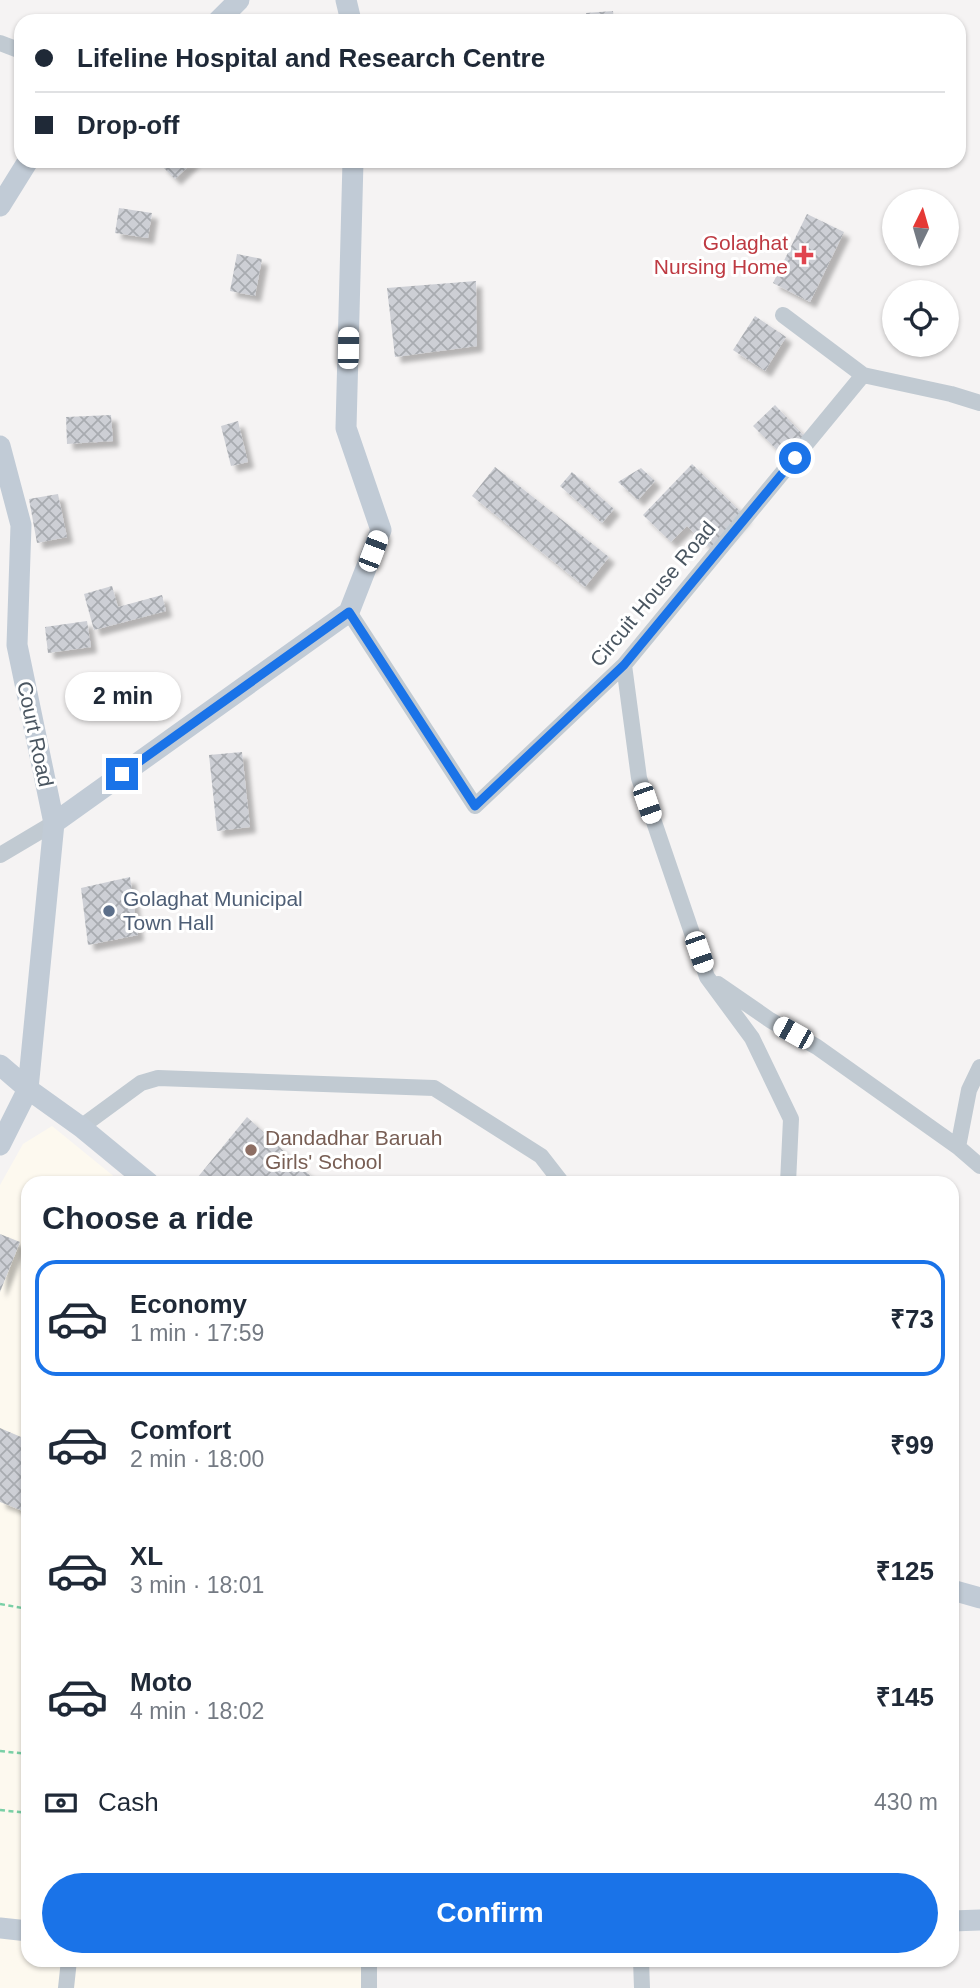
<!DOCTYPE html>
<html lang="en">
<head>
<meta charset="utf-8">
<style>
  body { margin:0; font-family:Arial,sans-serif; background:#f2f2f3; color:#1f2937; height:100vh; display:flex; flex-direction:column; font-size:26px; white-space:nowrap }
  * { box-sizing:border-box; margin:0 }
  p { font-size:23px; color:#747a83 }
  .icon { flex:none; width:38px; height:38px; fill:none; stroke:currentColor; stroke-width:2; stroke-linecap:round; stroke-linejoin:round }
  .map { position:relative; flex:1; overflow:hidden }
  .panel { position:absolute; left:21px; top:1176px; width:938px; height:791px; display:flex; flex-direction:column; background:#fff; border-radius:21px; box-shadow:0 2px 5px #0004 }
  .panel>* { flex:none }
  .top-card { position:absolute; left:14px; top:14px; width:952px; height:154px; border-radius:21px; box-shadow:0 2px 5px #0004; display:grid; align-content:center; height:154px; padding:0 21px; background:#fff }
  .needle { width:46px; rotate:5deg }
  .controls { position:absolute; left:882px; top:189px; display:grid; gap:14px }
  .controls a { display:grid; place-items:center; width:77px; height:77px; border-radius:50%; background:#fff; box-shadow:0 2px 5px #0004; font-size:35px }
  .end { position:absolute; width:32px; height:32px; margin:-16px; border:9px solid #1a73e8; background:#fff; box-shadow:0 0 0 4px #fff }
  .from { border-radius:50% }
  .bubble { position:absolute; height:49px; border-radius:24px; background:#fff; box-shadow:0 2px 5px #0004; font-size:23px; font-weight:800; line-height:49px; text-align:center }
  .car { position:absolute; width:21px; height:42px; margin:-21px -10px; border-radius:9px; box-shadow:0 0 5px 2px #0007; background:linear-gradient(#fff 24%,#345 0 40%,#fff 0 76%,#345 0 86%,#fff 0) }
  .top-card b { display:flex; align-items:center; gap:24px; height:66px; font-size:26px }
  .top-card b+b { border-top:2px solid #e0e1e3 }
  .top-card i { width:18px; height:18px; background:#1f2937 }
  ul { padding:0; list-style:none }
  li { display:flex; align-items:center; gap:21px; height:116px; margin:0 14px 10px; padding:0 7px; border:4px solid transparent; border-radius:21px }
  li div { flex:1 }
  li b { display:block; font-size:26px }
  li em { font-style:normal; font-weight:800 }
  li.on { border-color:#1a73e8 }
  li>.icon { width:63px; height:63px; stroke-width:1.5 }
  h2 { padding:0 21px; font-size:32px; line-height:84px }
  .pay { display:flex; align-items:center; gap:18px; height:77px; padding:0 21px; font-size:26px }
  .pay p { margin-inline-start:auto }
  .cta { display:flex; gap:14px; margin-top:auto; padding:14px 21px }
  .cta a { flex:1; height:80px; border-radius:42px; background:#1a73e8; color:#fff; font-size:28px; font-weight:800; line-height:80px; text-align:center }
  .map>svg:first-child { display:block }
  .commercial { fill:#fdf9ef }
  .building { fill:url(#building-cross-hatch); filter:url(#shadow) }
  .lines { fill:none; stroke-linecap:round; stroke-linejoin:round }
  .path { stroke:#7ad0a6; stroke-width:2.5; stroke-dasharray:5 3.5; stroke-linecap:butt }
  .street { stroke:#c1cad2; stroke-width:16 }
  .secondary { stroke:#c1cbd6; stroke-width:21 }
  .route { stroke:#1a73e8; stroke-width:9 }
  .health-dot { fill:#e0444e; stroke:#fff; stroke-width:2.5 }
  .service-dot { fill:#5c6f8a; stroke:#fff; stroke-width:2.5 }
  .education-dot { fill:#8d6e63; stroke:#fff; stroke-width:2.5 }
  .labels { text-anchor:middle; stroke-width:6; stroke-linejoin:round; paint-order:stroke }
  .health-label { font-size:21px; fill:#be3a42; stroke:#fff; text-anchor:end }
  .street-label { font-size:21px; fill:#4a5661; stroke:#fff }
  .service-label { font-size:21px; fill:#4e5e75; stroke:#fff; text-anchor:start }
  .education-label { font-size:21px; fill:#785e54; stroke:#fff; text-anchor:start }
</style>
</head>
<body>
<div class="map">
<svg width="980" height="1988" viewBox="0 0 980 1988">
  <defs>
    <pattern id="building-cross-hatch" width="8" height="8" patternUnits="userSpaceOnUse" patternTransform="scale(1.75)"><rect width="8" height="8" fill="#cdcfd5"/><path d="M0 0l8 8M0 8l8-8" fill="none" stroke="#a8abb0"/></pattern>
    <filter id="shadow"><feDropShadow dx="6" dy="6" stdDeviation="2" flood-color="#0004"/></filter>
  </defs>
  <rect width="100%" height="100%" fill="#f5f3f3"/>
  <path class="commercial" d="M52,1126L122,1183H28V1960H365V1988H0V1185L23,1144Z"/>
  <path class="building" d="M613,11L614,21H586V13Z
    M165,161H194L175,179L161,165Z
    M119,208L152,213L148,238L115,233Z
    M807,214L844,232L810,302L773,283Z
    M237,254L262,259L255,296L230,291Z
    M476,281L477,346L395,357L387,288Z
    M755,316L786,337L765,371L733,350Z
    M775,405L806,438L785,458L753,426Z
    M111,415L113,441L67,444L66,417Z
    M238,421L248,462L231,466L221,426Z
    M692,464L745,516L712,550L687,526L671,542L643,515Z
    M495,467L609,557L585,587L472,496Z
    M641,468L655,481L638,500L618,482Z
    M572,472L614,509L602,523L560,486Z
    M58,494L67,537L37,543L29,499Z
    M112,586L118,607L162,595L166,611L94,630L84,594Z
    M87,621L91,647L48,653L45,627Z
    M242,752L250,827L217,831L209,755Z
    M130,877L138,935L88,945L81,888Z
    M247,1117L318,1183H193Z
    M0,1234L20,1242L0,1292Z
    M0,1428L28,1440V1513L0,1502Z"/>
  <g class="lines">
    <path class="path" d="M0,1604L28,1609
      M0,1751L28,1754
      M0,1810L28,1813"/>
    <path class="street" d="M0,43L21,51
      M783,315L863,375
      M349,612L475,806L624,665L863,375L951,394L980,403
      M624,665L639,778L707,977L752,1038L791,1119L788,1183
      M0,855L54,823
      M718,984L770,1020L817,1047L958,1147L980,1166
      M81,1127L141,1083L158,1078L434,1088L541,1156L562,1183
      M958,1147L969,1090L980,1067
      M369,1960V1988
      M641,1960L642,1988
      M66,1988L69,1960"/>
    <path class="secondary" d="M346,0L351,21
      M218,21L239,0
      M0,206L28,161
      M0,446L21,525L17,645L54,823L28,1089L0,1145
      M54,823L349,612L381,530L346,428L353,161
      M0,1065L28,1089L81,1127L149,1183
      M952,1590L980,1598
      M952,1921L980,1920
      M0,1928L28,1931"/>
  </g>
  <g class="lines">
    <path class="route" d="M122,774L349,612L475,806L624,665L795,458"/>
  </g>
  <path class="health-dot" d="M800.5 244.5h7v7h7v7h-7v7h-7v-7h-7v-7h7z"/>
  <circle class="service-dot" cx="109" cy="911" r="7"/>
  <circle class="education-dot" cx="251" cy="1150" r="7"/>
  <g class="labels">
    <g class="health-label">
      <text x="788" y="250">Golaghat<tspan x="788" dy="24">Nursing Home</tspan></text>
    </g>
    <g class="street-label">
      <text transform="translate(653 594) rotate(-50)" y="7">Circuit House Road</text>
      <text transform="translate(35 734) rotate(78)" y="7">Court Road</text>
    </g>
    <g class="service-label">
      <text x="123" y="906">Golaghat Municipal<tspan x="123" dy="24">Town Hall</tspan></text>
    </g>
    <g class="education-label">
      <text x="265" y="1145">Dandadhar Baruah<tspan x="265" dy="24">Girls' School</tspan></text>
    </g>
  </g>
</svg>
<div class="controls">
<a><svg class="needle" viewBox="-14 -14 28 28"><path d="M0-13l5 13h-10z" fill="#e53935"/><path d="M0 13l5-13h-10z" fill="#747a83"/></svg></a>
<a><svg class="icon" aria-label="locate" viewBox="0 0 24 24"><circle cx="12" cy="12" r="6"/><path d="M12 2v4M12 18v4M2 12h4M18 12h4"/></svg></a>
</div>
<i class="end from" style="left:795px;top:458px"></i>
<i class="end" style="left:122px;top:774px"></i>
<div class="bubble" style="left:65px;top:672px;width:116px">2 min</div>
<i class="car" style="left:348px;top:348px;rotate:1deg"></i>
<i class="car" style="left:373px;top:551px;rotate:21deg"></i>
<i class="car" style="left:647px;top:803px;rotate:161deg"></i>
<i class="car" style="left:699px;top:952px;rotate:161deg"></i>
<i class="car" style="left:793px;top:1033px;rotate:299deg"></i>
<div class="top-card">
<b><i class="from"></i>Lifeline Hospital and Research Centre</b>
<b><i></i>Drop-off</b>
</div>
<section class="panel">
<h2>Choose a ride</h2>
<ul>
<li class="on"><svg class="icon" aria-label="car" viewBox="0 0 24 24"><path d="M5 17H2v-5l4-1 3-4h7l3 4 3 1v5h-3M9 17h6M6 11h13"/><circle cx="7" cy="17" r="2"/><circle cx="17" cy="17" r="2"/></svg><div><b>Economy</b><p>1 min · 17:59</p></div><em>₹73</em></li>
<li><svg class="icon" aria-label="car" viewBox="0 0 24 24"><path d="M5 17H2v-5l4-1 3-4h7l3 4 3 1v5h-3M9 17h6M6 11h13"/><circle cx="7" cy="17" r="2"/><circle cx="17" cy="17" r="2"/></svg><div><b>Comfort</b><p>2 min · 18:00</p></div><em>₹99</em></li>
<li><svg class="icon" aria-label="car" viewBox="0 0 24 24"><path d="M5 17H2v-5l4-1 3-4h7l3 4 3 1v5h-3M9 17h6M6 11h13"/><circle cx="7" cy="17" r="2"/><circle cx="17" cy="17" r="2"/></svg><div><b>XL</b><p>3 min · 18:01</p></div><em>₹125</em></li>
<li><svg class="icon" aria-label="car" viewBox="0 0 24 24"><path d="M5 17H2v-5l4-1 3-4h7l3 4 3 1v5h-3M9 17h6M6 11h13"/><circle cx="7" cy="17" r="2"/><circle cx="17" cy="17" r="2"/></svg><div><b>Moto</b><p>4 min · 18:02</p></div><em>₹145</em></li>
</ul>
<div class="pay"><svg class="icon" aria-label="cash" viewBox="0 0 24 24"><path d="M3 7h18v10H3z"/><circle cx="12" cy="12" r="2"/></svg>Cash<p>430 m</p></div>
<div class="cta"><a>Confirm</a></div>
</section>
</div>
</body>
</html>
